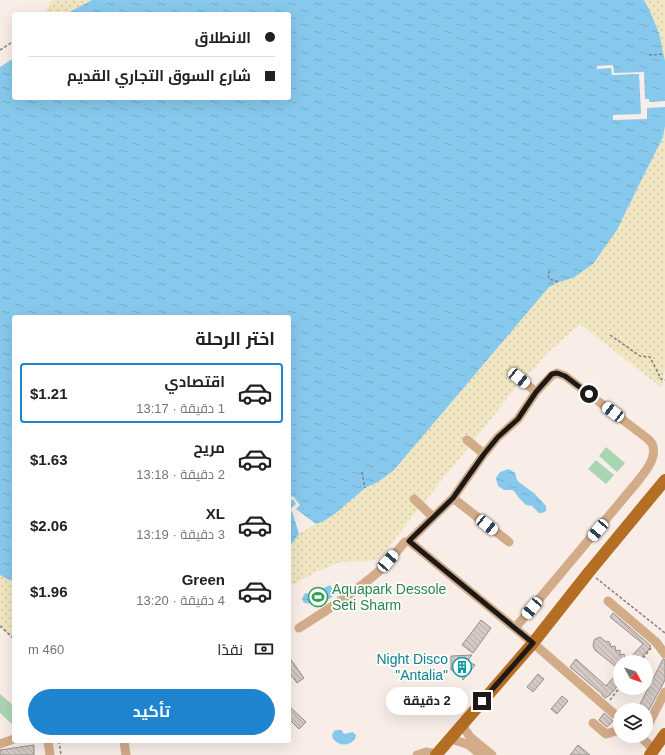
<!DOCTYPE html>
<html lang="ar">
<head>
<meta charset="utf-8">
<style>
  body { margin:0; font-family:Helvetica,Cairo,sans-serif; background:#f2f2f2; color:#202124; direction:rtl; height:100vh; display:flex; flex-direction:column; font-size:15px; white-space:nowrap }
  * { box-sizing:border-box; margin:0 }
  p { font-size:13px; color:#757577 }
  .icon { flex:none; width:22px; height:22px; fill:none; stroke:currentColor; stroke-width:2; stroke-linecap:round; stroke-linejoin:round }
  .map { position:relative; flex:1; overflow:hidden; direction:ltr }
  .details { position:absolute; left:12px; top:315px; width:279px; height:428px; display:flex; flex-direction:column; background:#fff; border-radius:4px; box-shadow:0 4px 16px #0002; direction:rtl }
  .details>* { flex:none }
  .top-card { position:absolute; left:12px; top:12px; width:279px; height:88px; border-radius:4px; box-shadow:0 4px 16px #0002; direction:rtl; display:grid; align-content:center; height:88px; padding:0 16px; background:#fff }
  .needle { width:26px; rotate:130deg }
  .tools { position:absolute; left:613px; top:655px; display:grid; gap:8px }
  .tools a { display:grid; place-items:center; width:40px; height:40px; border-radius:50%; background:#fff; box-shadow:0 4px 16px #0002; font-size:20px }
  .end { position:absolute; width:18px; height:18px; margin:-9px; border:5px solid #1d1917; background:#fff; box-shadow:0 0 0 2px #fff }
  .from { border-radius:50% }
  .bubble { position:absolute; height:28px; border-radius:14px; background:#fff; box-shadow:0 4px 16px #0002; font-size:13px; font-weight:700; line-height:28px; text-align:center; direction:rtl }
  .car { position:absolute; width:12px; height:24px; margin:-12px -6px; border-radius:5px; box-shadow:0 0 3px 1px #0007; background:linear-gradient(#fff 24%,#345 0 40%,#fff 0 76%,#345 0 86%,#fff 0) }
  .top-card b { display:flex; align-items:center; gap:14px; height:38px; font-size:15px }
  .top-card b+b { border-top:1px solid #e0e0e0 }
  .top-card i { width:10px; height:10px; background:#202124 }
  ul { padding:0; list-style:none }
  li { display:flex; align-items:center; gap:12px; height:60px; margin:0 8px 6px; padding:0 8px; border:2px solid transparent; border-radius:4px }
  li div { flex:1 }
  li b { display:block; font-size:15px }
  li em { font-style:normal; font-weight:700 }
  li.active { border-color:#1e84cf }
  li>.icon { width:36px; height:36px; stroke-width:1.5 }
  h2 { padding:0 16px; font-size:18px; line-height:48px }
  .pay { display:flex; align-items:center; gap:10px; height:44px; padding:0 16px; font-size:15px }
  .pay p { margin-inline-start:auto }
  .button { display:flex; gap:8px; margin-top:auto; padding:8px 16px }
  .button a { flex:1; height:46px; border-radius:24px; background:#1e84cf; color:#fff; font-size:16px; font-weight:700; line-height:46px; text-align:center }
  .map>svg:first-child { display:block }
  .sand { fill:url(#sand-dots) }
  .pitch { fill:#aad5b3 }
  .water { fill:url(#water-ripples) }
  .pier { fill:#f8ede7 }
  .building { fill:url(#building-back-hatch); stroke:#978d89 }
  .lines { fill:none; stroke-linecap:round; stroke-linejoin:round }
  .path { stroke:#857e7a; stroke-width:1.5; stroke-dasharray:3 2; stroke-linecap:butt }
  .minor { stroke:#d2ab89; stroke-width:9 }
  .major { stroke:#b46f25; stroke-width:12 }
  .route { stroke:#1d1917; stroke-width:5 }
  .labels { text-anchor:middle; stroke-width:3.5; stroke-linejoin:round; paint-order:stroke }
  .leisure-label { font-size:14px; fill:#27864d; stroke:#fefcfb; text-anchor:start }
  .culture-label { font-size:14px; fill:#0d838f; stroke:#fefcfb; text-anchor:end }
</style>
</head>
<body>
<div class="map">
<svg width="665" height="755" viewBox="0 0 665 755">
  <defs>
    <pattern id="sand-dots" width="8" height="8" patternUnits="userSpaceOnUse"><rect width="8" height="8" fill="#f0e6c1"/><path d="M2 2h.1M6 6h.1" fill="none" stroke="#cdc5a5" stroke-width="1.8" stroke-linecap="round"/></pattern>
    <pattern id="water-ripples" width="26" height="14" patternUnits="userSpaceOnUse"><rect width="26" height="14" fill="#87c9ec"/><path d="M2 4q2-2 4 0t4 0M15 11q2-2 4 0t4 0" fill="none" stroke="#74acca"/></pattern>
    <pattern id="building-back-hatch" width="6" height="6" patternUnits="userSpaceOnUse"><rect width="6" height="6" fill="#d4c9c4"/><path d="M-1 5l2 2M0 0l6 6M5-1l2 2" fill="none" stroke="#b6aca8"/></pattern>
  </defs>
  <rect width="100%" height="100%" fill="#f8ede7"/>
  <path class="sand" d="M52,0H92L66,14H45V12Z
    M644,0H665V61C660,40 656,19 644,0Z
    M665,126V366L662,388L580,324L547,353L514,390L402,530L383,555L376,560L367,561L340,562L318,571L289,587V547L299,534L316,524L324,521L336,513L365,488L378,482L394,470L549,287L559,282L573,278L593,264L617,230L635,193L663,137Z
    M0,575L14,582V639L0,625Z"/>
  <path class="pitch" d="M606,447L625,463L617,472L599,456Z
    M596,460L614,475L606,484L588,469Z
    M0,694L14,706V726L0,713Z"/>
  <path class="water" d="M92,0H644L649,9L659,33L665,61V126L663,137L635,193L617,230L593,264L573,278L559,282L549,287L394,470L378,482L365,488L336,513L324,521L316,524L299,534L289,547V317H14V582L0,575V67L14,58V98H289V14H66Z
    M509,469L515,473L517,480L520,483L534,493L546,506V511L542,513H539L532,506L526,505L519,498L514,491L511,490H504L498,486L496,478L500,472Z
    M330,585L336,594C323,603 320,605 304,603L302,599L305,593L312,594Z
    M337,730H341L344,734L353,732L356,735C355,747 334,748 332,735L334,731Z"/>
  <path class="pier" d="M613,65L614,73L644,72L645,99H649V102L665,101V107L647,108V119L613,120V115L641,114L639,74L612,75L611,68L597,69V66Z
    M293,496L300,505L296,509L316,524L299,534L292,511L289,514V510L296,504L293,499L289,502V498Z"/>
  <path class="building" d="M613,613L651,646H650V648L638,662H626L643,644L610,617Z
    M481,620L491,628L473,653L462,645Z
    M600,637L606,642L608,641L610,643L611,647L615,646L616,651L620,650V655L624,654L626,662H620V683L610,695L605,698L603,696L602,694L570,667L576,659L606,686L620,670L595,650L593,646L594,641L595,639Z
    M472,655L467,661L475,665L463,680L460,672L451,670V656Z
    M289,657L304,678L297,683L289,672Z
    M663,659L665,660V680L649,710H637Z
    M538,674L544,679L533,692L527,687Z
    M562,696L568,701L557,714L551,709Z
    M289,706L306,722L299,729L289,719Z
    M604,713L613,721L607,727L599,720Z
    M34,745V755H0V750Z
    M578,745L590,755H570Z"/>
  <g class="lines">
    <path class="path" d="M0,50L14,41
      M649,55L664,54
      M550,271L548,274L549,279L559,282
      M610,335L640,356L650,357L661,379L665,380
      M362,472L365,488
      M596,578L665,633
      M0,626L14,639
      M640,662L651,648
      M610,700L620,687
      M59,741L61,755"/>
    <path class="minor" d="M519,378L536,392
      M467,440L484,454
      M453,498L509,542
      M414,499L433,517
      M409,541L533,643L620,719
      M608,601L656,642L665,654
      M299,628C326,611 354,593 378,572C388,563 396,552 405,542L409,541L453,498L484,454L498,437L518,419L536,392L551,376L557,373L565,376L648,439C650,441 653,444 653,447C656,459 645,472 638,481L515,628
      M593,723L606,734L620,730
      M462,725L470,737L492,755
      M646,729L665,692
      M640,736L654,750
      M450,739L464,743L469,745L481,755
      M48,741L50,755
      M124,741L126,755
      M0,744L14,739
      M417,755L426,752L436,754"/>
    <path class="major" d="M436,755L533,643L589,572L665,480
      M650,755L665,734"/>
  </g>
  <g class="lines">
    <path class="route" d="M482,701L533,643L409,541L453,498L484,454L498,437L518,419L536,392L552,374L557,373L565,376L589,394"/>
  </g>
  <defs>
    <symbol id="stadium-ring" viewBox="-11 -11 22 22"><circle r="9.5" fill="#fefcfb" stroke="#2e9e5b" stroke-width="1.5"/><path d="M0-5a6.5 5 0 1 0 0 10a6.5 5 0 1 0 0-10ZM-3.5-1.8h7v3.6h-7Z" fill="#2e9e5b"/></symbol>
    <symbol id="building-ring" viewBox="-11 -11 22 22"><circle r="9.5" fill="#fefcfb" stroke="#0f9aa8" stroke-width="1.5"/><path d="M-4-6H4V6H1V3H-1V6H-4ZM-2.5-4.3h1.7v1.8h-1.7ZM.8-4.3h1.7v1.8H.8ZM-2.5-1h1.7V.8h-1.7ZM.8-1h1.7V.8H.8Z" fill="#0f9aa8"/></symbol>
  </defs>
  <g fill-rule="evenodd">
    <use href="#stadium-ring" x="307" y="586" width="22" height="22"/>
    <use href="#building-ring" x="451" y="656" width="22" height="22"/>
  </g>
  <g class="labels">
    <g class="leisure-label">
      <text x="332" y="594">Aquapark Dessole<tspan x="332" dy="16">Seti Sharm</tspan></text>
    </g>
    <g class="culture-label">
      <text x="448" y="664">Night Disco<tspan x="448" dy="16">"Antalia"</tspan></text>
    </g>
  </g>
</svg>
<div class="tools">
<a><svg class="needle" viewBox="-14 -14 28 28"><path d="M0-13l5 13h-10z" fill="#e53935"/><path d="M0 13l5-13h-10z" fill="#757577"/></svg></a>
<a><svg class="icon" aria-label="layers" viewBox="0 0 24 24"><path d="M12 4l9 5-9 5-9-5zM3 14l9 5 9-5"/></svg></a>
</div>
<i class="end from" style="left:589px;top:394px"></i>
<i class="end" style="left:482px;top:701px"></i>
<div class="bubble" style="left:386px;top:687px;width:82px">2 دقيقة</div>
<i class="car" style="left:519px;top:378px;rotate:129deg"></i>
<i class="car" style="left:613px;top:412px;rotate:307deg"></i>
<i class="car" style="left:487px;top:525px;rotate:129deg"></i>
<i class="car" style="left:598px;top:530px;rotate:220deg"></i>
<i class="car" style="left:388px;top:561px;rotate:41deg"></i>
<i class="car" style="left:532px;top:608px;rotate:220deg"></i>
<div class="top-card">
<b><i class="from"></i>الانطلاق</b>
<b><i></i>شارع السوق التجاري القديم</b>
</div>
<section class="details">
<h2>اختر الرحلة</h2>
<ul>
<li class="active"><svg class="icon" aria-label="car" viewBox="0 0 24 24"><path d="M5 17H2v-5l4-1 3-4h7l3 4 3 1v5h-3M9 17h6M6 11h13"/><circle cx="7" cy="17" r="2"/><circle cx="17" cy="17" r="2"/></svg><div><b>اقتصادي</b><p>1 دقيقة · 13:17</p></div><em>$1.21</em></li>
<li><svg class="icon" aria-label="car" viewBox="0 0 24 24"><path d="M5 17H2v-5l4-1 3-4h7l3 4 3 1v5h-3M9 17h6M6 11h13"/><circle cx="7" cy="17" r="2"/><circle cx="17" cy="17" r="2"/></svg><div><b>مريح</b><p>2 دقيقة · 13:18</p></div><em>$1.63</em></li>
<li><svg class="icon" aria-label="car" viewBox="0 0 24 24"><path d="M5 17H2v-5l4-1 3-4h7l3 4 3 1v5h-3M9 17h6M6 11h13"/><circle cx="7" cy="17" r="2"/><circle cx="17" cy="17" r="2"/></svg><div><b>XL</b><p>3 دقيقة · 13:19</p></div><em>$2.06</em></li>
<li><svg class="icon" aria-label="car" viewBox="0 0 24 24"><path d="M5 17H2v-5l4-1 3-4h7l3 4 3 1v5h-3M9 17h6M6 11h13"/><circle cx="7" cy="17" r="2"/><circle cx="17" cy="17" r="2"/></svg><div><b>Green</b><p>4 دقيقة · 13:20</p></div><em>$1.96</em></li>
</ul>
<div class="pay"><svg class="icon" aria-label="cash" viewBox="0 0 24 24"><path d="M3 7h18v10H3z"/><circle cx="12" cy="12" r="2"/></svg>نقدًا<p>460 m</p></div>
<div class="button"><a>تأكيد</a></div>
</section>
</div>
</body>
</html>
